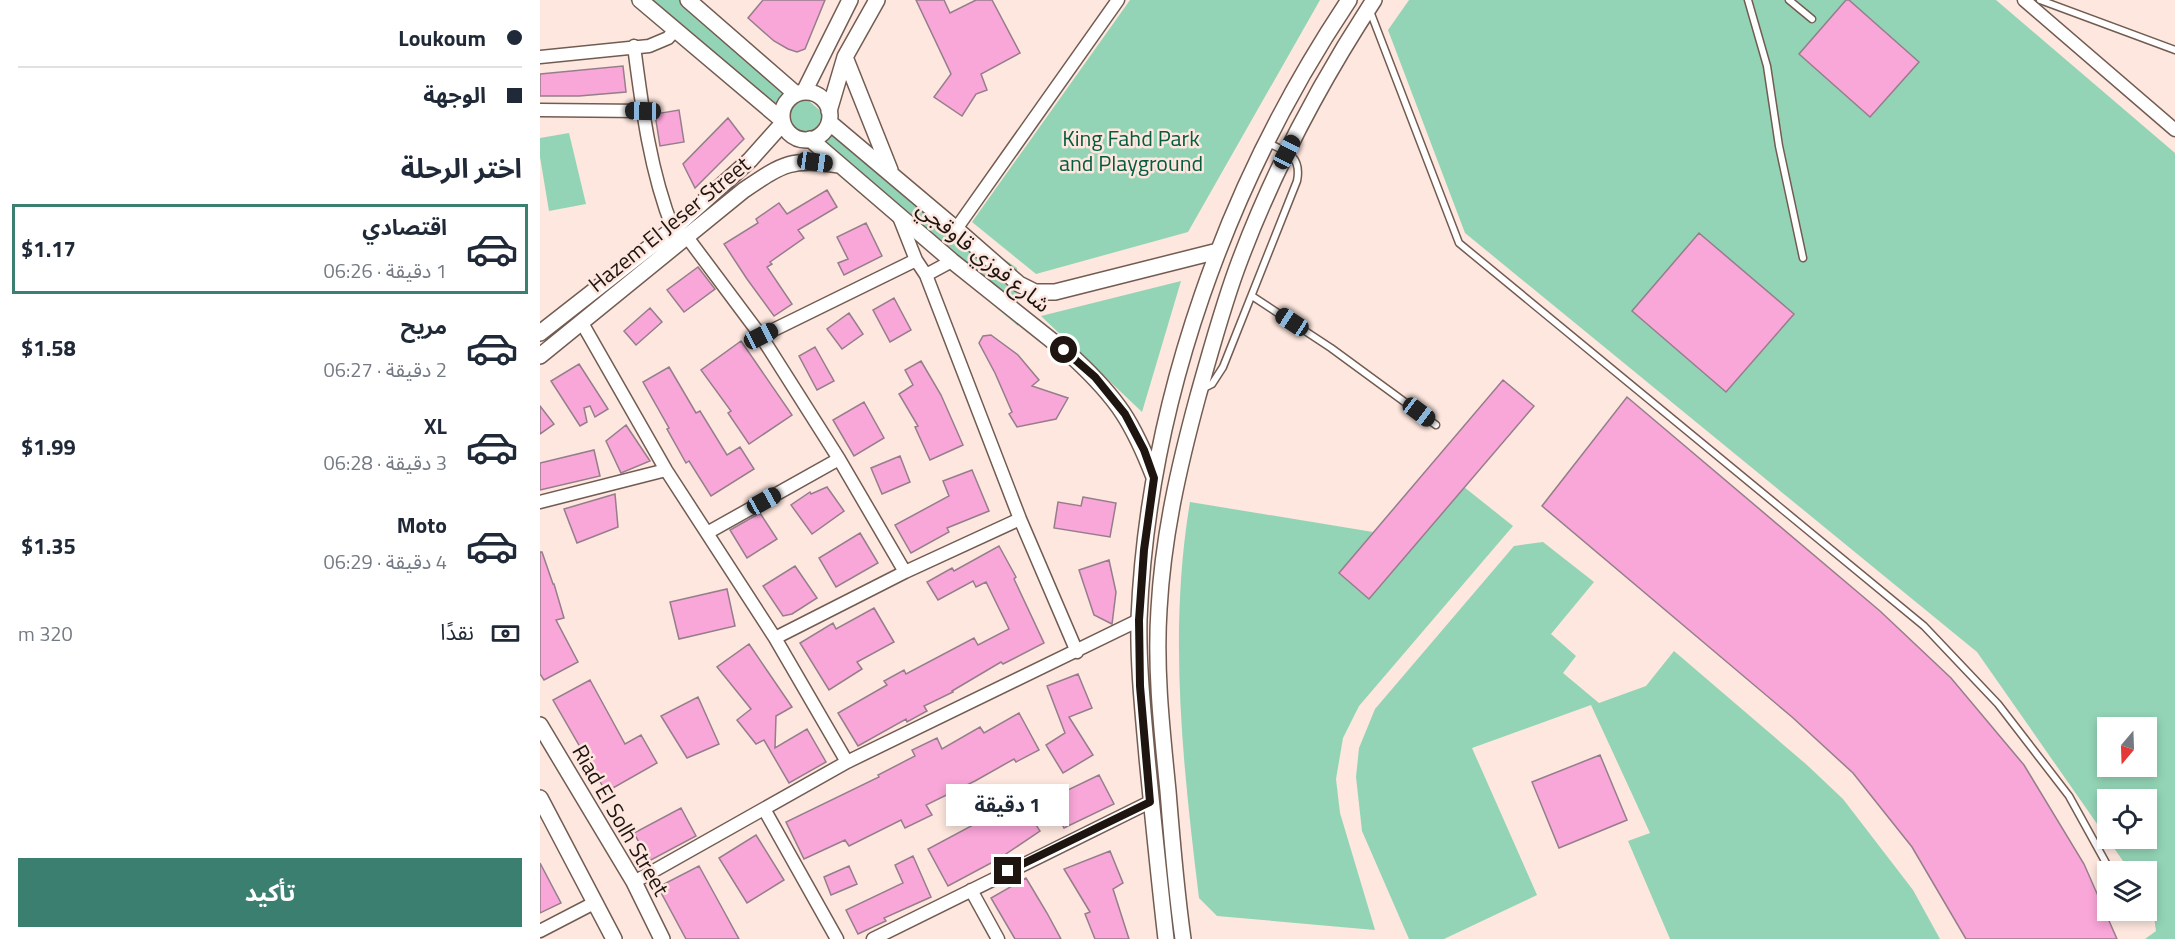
<!DOCTYPE html>
<html lang="ar">
<head>
<meta charset="utf-8">
<style>
  body { margin:0; font-family:"Titillium Web","Noto Sans Arabic",sans-serif; background:#f6f6f7; color:#1f2937; direction:rtl; height:100vh; display:flex; flex-direction:column; font-size:22px; white-space:nowrap }
  * { box-sizing:border-box; margin:0 }
  p { font-size:20px; color:#747a83 }
  .icon { flex:none; width:33px; height:33px; fill:none; stroke:currentColor; stroke-width:2; stroke-linecap:round; stroke-linejoin:round }
  .map { position:relative; flex:1; overflow:hidden; direction:ltr }
  .details { display:flex; flex-direction:column; background:#fff; width:540px }
  .details>* { flex:none }
  .guide { display:grid; align-content:center; height:132px; padding:0 18px; background:#fff }
  .needle { width:39px; rotate:199deg }
  .controls { position:absolute; left:1557px; top:717px; display:grid; gap:12px }
  .controls a { display:grid; place-items:center; width:60px; height:60px; border-radius:0px; background:#fff; box-shadow:0 3px 9px #0003; font-size:30px }
  .end { position:absolute; width:27px; height:27px; margin:-14px; border:8px solid #1e1511; background:#fff; box-shadow:0 0 0 3px #fff }
  .from { border-radius:50% }
  .bubble { position:absolute; height:42px; border-radius:0px; background:#fff; box-shadow:0 3px 9px #0003; font-size:20px; font-weight:700; line-height:42px; text-align:center; direction:rtl }
  .car { position:absolute; width:18px; height:36px; margin:-18px -9px; border-radius:8px; box-shadow:0 0 4px 2px #0007; background:linear-gradient(#222 24%,#8ab4d8 0 40%,#222 0 76%,#8ab4d8 0 86%,#222 0) }
  .guide b { display:flex; align-items:center; gap:21px; height:57px; font-size:22px }
  .guide b+b { border-top:2px solid #e0e1e3 }
  .guide i { width:15px; height:15px; background:#1f2937 }
  ul { padding:0; list-style:none }
  li { display:flex; align-items:center; gap:18px; height:90px; margin:0 12px 9px; padding:0 6px; border:3px solid transparent; border-radius:0px }
  li div { flex:1 }
  li b { display:block; font-size:22px }
  li em { font-style:normal; font-weight:700 }
  li.current { border-color:#3b7f71 }
  li>.icon { width:54px; height:54px; stroke-width:1.5 }
  h2 { padding:0 18px; font-size:27px; line-height:72px }
  .pay { display:flex; align-items:center; gap:15px; height:66px; padding:0 18px; font-size:22px }
  .pay p { margin-inline-start:auto }
  .button { display:flex; gap:12px; margin-top:auto; padding:12px 18px }
  .button a { flex:1; height:69px; border-radius:0px; background:#3b7f71; color:#fff; font-size:24px; font-weight:700; line-height:69px; text-align:center }
  main { display:flex; flex:1; min-height:0 }
  .map>svg:first-child { display:block }
  .green { fill:#93d4b6; fill-rule:evenodd }
  .building { fill:#f9a6d8; stroke:#957e8b; stroke-width:1.5 }
  .lines { fill:none; stroke-linecap:round; stroke-linejoin:round }
  .service-casing { stroke:#725c52; stroke-width:9 }
  .minor-casing { stroke:#725c52; stroke-width:15 }
  .tertiary-casing { stroke:#725c52; stroke-width:18 }
  .service { stroke:#fff; stroke-width:6 }
  .minor { stroke:#fff; stroke-width:12 }
  .tertiary { stroke:#fff; stroke-width:15 }
  .route { stroke:#1e1511; stroke-width:8 }
  .labels { text-anchor:middle; stroke-width:5; stroke-linejoin:round; paint-order:stroke }
  .park-label { font-size:22px; fill:#055b40; stroke:#fde7de }
  .street-label { font-size:22px; fill:#1e1511; stroke:#fde7de }
</style>
</head>
<body>
<main>
<div class="map">
<svg width="1635" height="939" viewBox="0 0 1635 939">
  <rect width="100%" height="100%" fill="#fde7de"/>
  <path class="green" d="M90,0H151L409,221L477,268L478,326Z
    M590,0H780L648,232L496,274L432,222Z
    M869,0H1456L1635,153V939H1605L1616,931L1612,904L1607,896L1606,872L1590,871L1437,652L925,233L848,30ZM1568,728H1606V766H1568ZM1568,800H1606V838H1568Z
    M29,133L46,204L9,211L0,157V138Z
    M641,281L602,412L501,316Z
    M924,487L973,526L819,706L803,738L796,779L800,813L835,930L677,916L659,898C643,767 628,633 650,502L833,532L799,573L829,599Z
    M1003,542L1054,582L1011,634L1036,656L1023,673L1059,703L1106,686L1134,651L1267,765L1303,799L1373,890L1400,939H1130L1088,841L1110,833L1051,705L932,748L997,895L904,939H869L822,831L816,777L819,748L835,709L974,546Z"/>
  <path class="building" d="M223,0H285L265,49L257,52L248,49L234,41L208,18Z
    M376,0H404L410,13L436,0H452L480,53L441,74L447,90L436,94L422,116L394,97L411,74Z
    M1306,0H1309L1379,62L1330,117L1259,54Z
    M83,66L86,92L39,96H0V74Z
    M139,110L144,142L120,146L115,114Z
    M188,118L204,139L155,188L143,164Z
    M287,190L297,207L258,230L264,238L230,262L232,264L227,267L252,304L234,316L207,279L184,244L218,223L216,219L239,203L247,214Z
    M326,223L342,256L304,275L298,263L308,259L297,237Z
    M1159,233L1254,314L1186,392L1092,311Z
    M158,267L175,289L144,312L127,290Z
    M354,298L371,330L350,342L333,310Z
    M110,308L122,322L96,345L84,331Z
    M309,313L323,334L302,349L287,329Z
    M451,335L478,355L499,380L492,386L528,398L516,419L477,427L469,414L472,412L455,373L439,343L443,336Z
    M201,341L252,415L209,444L188,413L191,411L161,370Z
    M275,347L294,381L277,390L259,356Z
    M381,361L401,395L423,445L390,460L375,427L378,426L359,394L373,385L365,370Z
    M39,364L68,409L55,417L50,406L44,408L47,422L40,426L11,381Z
    M129,367L156,413L160,411L187,455L200,447L214,469L171,496L149,461L146,463L127,429L129,428L103,382Z
    M963,380L994,406L829,599L799,573Z
    M1087,397L1340,611L1411,678L1484,765L1544,864L1577,939H1426L1372,847L1313,773L1252,717L1002,506Z
    M324,402L344,438L314,456L293,420Z
    M0,406L14,424L0,434Z
    M86,425L110,461L81,473L66,441Z
    M54,450L60,476L0,490V463Z
    M360,456L370,482L342,494L331,468Z
    M432,470L449,511L407,528L409,532L371,553L355,525L409,496L403,481Z
    M287,487L304,511L272,534L251,505L270,492L271,494Z
    M75,494L78,527L37,543L24,509Z
    M543,497L576,503L570,537L514,528L518,502L541,506Z
    M220,513L237,539L207,558L190,530Z
    M320,533L338,563L296,587L279,558Z
    M459,546L476,577L474,579L504,643L463,664L461,662L412,691L413,692L384,706L387,711L367,722L366,719L318,746L298,713L347,685L344,681L364,670L366,674L434,638L438,645L469,629L446,582L436,587L433,581L398,600L387,582L412,568L414,571Z
    M0,552H2L13,584H14L24,618L16,620L38,662L4,680L0,674Z
    M569,560L576,592L572,624L554,615L539,570Z
    M255,566L277,598L252,614L243,616L223,586Z
    M187,589L195,626L139,639L130,602Z
    M334,608L354,642L317,662L322,669L289,690L260,643L293,623L296,629Z
    M209,644L252,707L236,716L235,748L267,729L286,762L249,783L224,740L216,744L197,720L211,709L177,667Z
    M538,674L552,708L529,717L553,755L523,773L506,745L525,733L507,686Z
    M50,680L85,744L101,735L117,763L66,792L13,700Z
    M158,697L179,744L147,758L121,716Z
    M479,713L499,750L476,762L474,759L435,781L386,805L392,815L365,828L361,820L309,846L305,840L264,859L246,822L339,777L338,775L375,756L372,750L397,738L402,749L440,727L444,733Z
    M1060,755L1087,820L1019,848L992,782Z
    M559,775L574,804L524,828L509,799Z
    M481,801L500,831L466,854V855L408,886L388,849L446,818L448,822Z
    M141,808L156,836L109,861L94,833Z
    M216,835L244,880L207,903L179,858Z
    M570,851L583,883L573,889L589,939H555L545,914L550,912L524,869Z
    M373,856L391,897L344,918L346,921L318,934L306,910L363,883L355,865Z
    M0,863L21,903L0,913Z
    M159,866L181,906L199,939H146L118,887Z
    M309,866L317,884L291,895L284,877Z
    M486,878L507,913L521,939H475L451,898Z"/>
  <g class="lines">
    <defs>
      <path id="service" d="M1208,0L1227,66L1239,146L1263,258
        M1249,0L1272,19
        M1500,0L1635,50
        M830,11L919,243L1384,626L1458,704L1529,796L1571,872
        M712,296L791,348L896,425
        M662,389L672,384L683,367L757,181C762,156 747,152 728,143"/>
      <path id="minor" d="M1484,0L1635,130
        M94,46C102,108 110,171 133,229
        M0,57L109,46L128,38L135,30
        M0,110L103,111
        M359,217L376,260L386,275L480,519L537,652
        M416,229L578,0
        M147,237L221,336L299,459L365,572
        M386,275L412,261
        M42,323L126,470L235,638L307,762
        M221,336L376,260
        M0,502L126,470
        M167,533L299,459
        M235,638L365,572L480,519
        M224,809L297,939
        M94,882L307,762L599,620
        M431,890L458,939
        M0,931L54,903
        M333,939L610,802"/>
      <path id="tertiary" d="M100,0L242,120
        M148,0L256,94
        M305,57L350,170
        M264,92L310,0
        M242 116a24 24 0 1 1 48 0a24 24 0 1 1-48 0Z
        M289,111L305,57L337,0
        M289,122L416,229L479,284L495,292H515L678,251
        M270,139L412,261L535,359C578,399 593,423 614,477
        M0,333L133,229L210,160L243,123
        M0,356L204,190C244,163 251,158 299,165
        M0,725L94,882L122,939
        M0,798L74,939
        M626,939C619,878 613,818 607,757C603,711 598,665 599,619C608,401 688,181 809,0
        M643,939C636,890 632,841 628,791C622,731 615,670 619,609C623,536 639,466 658,396C670,353 682,309 697,268C732,173 779,84 834,0"/>
    </defs>
    <use href="#service" class="service-casing"/>
    <use href="#minor" class="minor-casing"/>
    <use href="#tertiary" class="tertiary-casing"/>
    <use href="#service" class="service"/>
    <use href="#minor" class="minor"/>
    <use href="#tertiary" class="tertiary"/>
  </g>
  <g class="lines">
    <path class="route" d="M468,871L610,802L600,686L599,620L604,550L614,478L604,450L585,414L555,377L524,350"/>
  </g>
  <g class="labels">
    <g class="park-label">
      <text x="591" y="146">King Fahd Park<tspan x="591" dy="25">and Playground</tspan></text>
    </g>
    <g class="street-label">
      <text transform="translate(129 224) rotate(-39)" y="8">Hazem El Jeser Street</text>
      <text transform="translate(444 256) rotate(39)" y="8">شارع فوزي قاوقجي</text>
      <text transform="translate(81 820) rotate(60)" y="8">Riad El Solh Street</text>
    </g>
  </g>
</svg>
<div class="controls">
<a><svg class="needle" viewBox="-14 -14 28 28"><path d="M0-13l5 13h-10z" fill="#e53935"/><path d="M0 13l5-13h-10z" fill="#747a83"/></svg></a>
<a><svg class="icon" aria-label="locate" viewBox="0 0 24 24"><circle cx="12" cy="12" r="6"/><path d="M12 2v4M12 18v4M2 12h4M18 12h4"/></svg></a>
<a><svg class="icon" aria-label="layers" viewBox="0 0 24 24"><path d="M12 4l9 5-9 5-9-5zM3 14l9 5 9-5"/></svg></a>
</div>
<i class="end from" style="left:524px;top:350px"></i>
<i class="end" style="left:468px;top:871px"></i>
<div class="bubble" style="left:406px;top:784px;width:123px">1 دقيقة</div>
<i class="car" style="left:103px;top:111px;rotate:271deg"></i>
<i class="car" style="left:747px;top:152px;rotate:27deg"></i>
<i class="car" style="left:275px;top:162px;rotate:98deg"></i>
<i class="car" style="left:752px;top:322px;rotate:303deg"></i>
<i class="car" style="left:221px;top:336px;rotate:63deg"></i>
<i class="car" style="left:879px;top:412px;rotate:127deg"></i>
<i class="car" style="left:224px;top:501px;rotate:61deg"></i>
</div>
<section class="details">
<div class="guide">
<b><i class="from"></i>Loukoum</b>
<b><i></i>الوجهة</b>
</div>
<h2>اختر الرحلة</h2>
<ul>
<li class="current"><svg class="icon" aria-label="car" viewBox="0 0 24 24"><path d="M5 17H2v-5l4-1 3-4h7l3 4 3 1v5h-3M9 17h6M6 11h13"/><circle cx="7" cy="17" r="2"/><circle cx="17" cy="17" r="2"/></svg><div><b>اقتصادي</b><p>1 دقيقة · 06:26</p></div><em>$1.17</em></li>
<li><svg class="icon" aria-label="car" viewBox="0 0 24 24"><path d="M5 17H2v-5l4-1 3-4h7l3 4 3 1v5h-3M9 17h6M6 11h13"/><circle cx="7" cy="17" r="2"/><circle cx="17" cy="17" r="2"/></svg><div><b>مريح</b><p>2 دقيقة · 06:27</p></div><em>$1.58</em></li>
<li><svg class="icon" aria-label="car" viewBox="0 0 24 24"><path d="M5 17H2v-5l4-1 3-4h7l3 4 3 1v5h-3M9 17h6M6 11h13"/><circle cx="7" cy="17" r="2"/><circle cx="17" cy="17" r="2"/></svg><div><b>XL</b><p>3 دقيقة · 06:28</p></div><em>$1.99</em></li>
<li><svg class="icon" aria-label="car" viewBox="0 0 24 24"><path d="M5 17H2v-5l4-1 3-4h7l3 4 3 1v5h-3M9 17h6M6 11h13"/><circle cx="7" cy="17" r="2"/><circle cx="17" cy="17" r="2"/></svg><div><b>Moto</b><p>4 دقيقة · 06:29</p></div><em>$1.35</em></li>
</ul>
<div class="pay"><svg class="icon" aria-label="cash" viewBox="0 0 24 24"><path d="M3 7h18v10H3z"/><circle cx="12" cy="12" r="2"/></svg>نقدًا<p>320 m</p></div>
<div class="button"><a>تأكيد</a></div>
</section>
</main>
</body>
</html>
